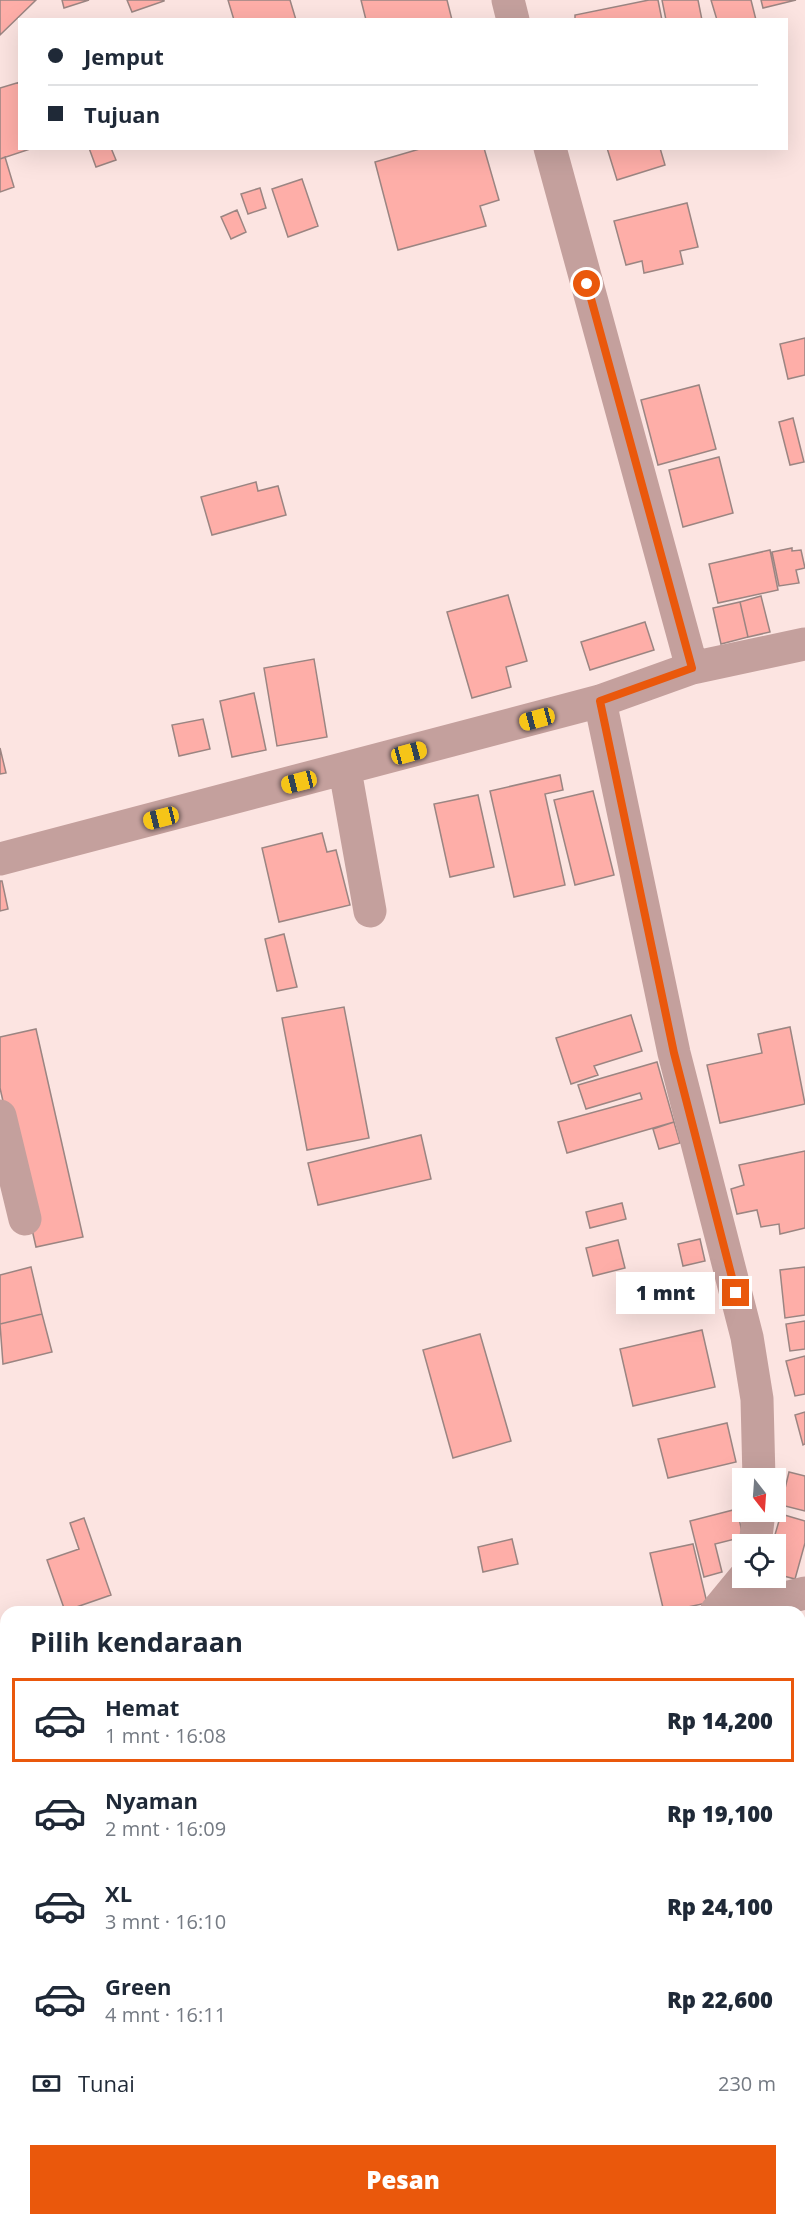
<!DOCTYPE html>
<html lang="id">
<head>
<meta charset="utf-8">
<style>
  body { margin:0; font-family:"Open Sans",sans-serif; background:#f6f6f7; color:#1f2937; height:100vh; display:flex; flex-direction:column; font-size:22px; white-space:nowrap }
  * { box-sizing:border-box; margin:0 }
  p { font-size:20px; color:#747a83 }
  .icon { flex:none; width:33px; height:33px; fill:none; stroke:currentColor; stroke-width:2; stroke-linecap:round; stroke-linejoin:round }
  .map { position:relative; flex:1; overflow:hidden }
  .side { position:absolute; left:0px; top:1606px; width:806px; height:620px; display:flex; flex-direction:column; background:#fff; border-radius:18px 18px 0 0; box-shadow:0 6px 24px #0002 }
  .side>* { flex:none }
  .guide { position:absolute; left:18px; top:18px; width:770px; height:132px; border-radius:0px; box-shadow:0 6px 24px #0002; display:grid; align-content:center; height:132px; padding:0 30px; background:#fff }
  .needle { width:39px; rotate:163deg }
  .fabs { position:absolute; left:732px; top:1468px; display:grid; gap:12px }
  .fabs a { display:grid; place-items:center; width:54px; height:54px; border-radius:0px; background:#fff; box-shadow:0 6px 24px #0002; font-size:30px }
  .end { position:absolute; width:27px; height:27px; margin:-14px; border:8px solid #ea580c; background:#fff; box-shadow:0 0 0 3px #fff }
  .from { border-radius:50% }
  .bubble { position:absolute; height:42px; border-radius:0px; background:#fff; box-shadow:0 6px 24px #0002; font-size:20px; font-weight:800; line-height:42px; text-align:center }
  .car { position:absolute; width:18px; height:36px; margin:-18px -9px; border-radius:8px; box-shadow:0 0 4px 2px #0007; background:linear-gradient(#f5c518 24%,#345 0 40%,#f5c518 0 76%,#345 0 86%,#f5c518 0) }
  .guide b { display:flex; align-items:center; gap:21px; height:57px; font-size:22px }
  .guide b+b { border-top:2px solid #e0e1e3 }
  .guide i { width:15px; height:15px; background:#1f2937 }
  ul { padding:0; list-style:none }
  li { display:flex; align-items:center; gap:18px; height:84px; margin:0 12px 9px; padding:0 18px; border:3px solid transparent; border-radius:0px }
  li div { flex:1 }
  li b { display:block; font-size:22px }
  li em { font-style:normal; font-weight:800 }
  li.selected { border-color:#ea580c }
  li>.icon { width:54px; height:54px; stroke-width:1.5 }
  h2 { padding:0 30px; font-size:27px; line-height:72px }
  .pay { display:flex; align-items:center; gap:15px; height:66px; padding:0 30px; font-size:22px }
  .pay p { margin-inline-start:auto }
  .cta { display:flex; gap:12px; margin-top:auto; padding:12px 30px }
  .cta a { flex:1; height:69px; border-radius:0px; background:#ea580c; color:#fff; font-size:24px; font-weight:800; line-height:69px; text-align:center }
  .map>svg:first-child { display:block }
  .building { fill:#feaea8; stroke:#9b8582; stroke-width:1.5 }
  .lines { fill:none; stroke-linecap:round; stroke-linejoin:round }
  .minor { stroke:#c4a09d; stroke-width:33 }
  .route { stroke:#ea580c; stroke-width:8 }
</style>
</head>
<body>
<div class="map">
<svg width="805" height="2225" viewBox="0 0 805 2225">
  <rect width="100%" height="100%" fill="#fce4e1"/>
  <path class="building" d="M0,0H36L0,35Z
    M62,0H89L64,8Z
    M127,0H164V1L132,12Z
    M228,0H290L296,20H234Z
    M361,0H447L452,20H366Z
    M649,0H658L662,20H575V15Z
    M662,0H698L702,20H666Z
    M711,0H751L756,20H717Z
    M761,0H796L763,8Z
    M20,82V148H33L0,159V88Z
    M89,148H111L116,160L96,167Z
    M423,148H484L499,200L480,206L486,226L398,250L375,162Z
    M607,148H660L665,165L617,180Z
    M5,157L14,187L0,192V159Z
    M302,179L318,226L288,237L272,189Z
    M260,188L266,208L248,214L241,194Z
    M687,203L698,247L680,251L683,264L644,273L642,261L626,265L614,221Z
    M237,210L246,232L231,239L221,217Z
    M805,338V375L788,379L780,344Z
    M699,385L716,449L658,465L641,400Z
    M793,418L804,462L790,465L779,422Z
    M719,457L733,513L683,527L669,470Z
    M256,482L258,491L278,486L286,515L212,535L201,497Z
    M792,548V551L801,550L805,568L796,570L799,583L779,586L772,552Z
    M770,550L778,590L718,603L709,564Z
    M508,595L527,661L506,667L511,687L472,698L447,612Z
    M761,596L770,632L748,637L740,602Z
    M740,602L748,637L721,644L713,608Z
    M645,622L654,650L590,670L581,642Z
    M314,659L327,737L277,746L264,668Z
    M254,693L266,750L232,757L220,701Z
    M203,719L210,749L179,756L172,725Z
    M0,748L6,773L0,774Z
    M560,775L563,790L545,794L565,885L514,897L490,791Z
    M593,791L614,875L575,885L554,800Z
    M478,795L494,867L450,877L434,804Z
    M322,833L327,852L336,850L350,905L279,922L262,848Z
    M0,881H2L8,909L0,911Z
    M284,934L297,987L277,991L265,939Z
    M344,1007L369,1138L307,1150L282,1018Z
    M631,1015L642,1051L594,1066L598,1075L571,1084L556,1038Z
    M790,1027L805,1104L720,1123L707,1065L762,1053L758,1034Z
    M36,1029L83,1237L36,1247L0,1088V1037Z
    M657,1062L674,1122L567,1153L558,1122L642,1099L640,1093L586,1109L578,1085Z
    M674,1122L680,1143L659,1149L653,1129Z
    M421,1135L431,1179L318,1205L308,1163Z
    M805,1151V1228L780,1234L779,1224L761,1227L757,1210L737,1214L731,1189L744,1185L739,1165Z
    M622,1203L626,1219L590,1228L586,1212Z
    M700,1239L705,1261L683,1266L678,1244Z
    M618,1240L625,1268L593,1276L586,1248Z
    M31,1267L42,1314L0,1324V1275Z
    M805,1267V1315L785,1318L780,1270Z
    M42,1314L52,1352L3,1364L0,1324Z
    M805,1321V1349L790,1351L786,1324Z
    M702,1330L715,1387L633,1406L620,1349Z
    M480,1334L511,1441L453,1458L423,1350Z
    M805,1356V1394L795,1396L786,1361Z
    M805,1412V1444L803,1445L795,1415Z
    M727,1423L736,1462L668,1478L658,1439Z
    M789,1472L805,1476V1511L781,1505Z
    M737,1509L743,1537L715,1544L722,1572L704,1577L690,1521Z
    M781,1514L805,1521V1543L795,1579L776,1574V1545H772Z
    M84,1518L111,1595L65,1611L47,1560L79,1549L70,1523Z
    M512,1539L518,1564L483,1572L478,1547Z
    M693,1544L707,1603L664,1612L650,1553Z
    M6,1845V1882L0,1884V1847Z
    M6,2031V2065L0,2046V2032Z"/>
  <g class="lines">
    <path class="minor" d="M508,0L513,20
      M550,148L692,668
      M600,701L674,1053L747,1337L757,1399L759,1479
      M345,770L370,911
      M0,859L600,701L692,668L805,644
      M0,1116L25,1219
      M755,1545L759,1512
      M716,1612L744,1578
      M730,1612L805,1593
      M0,1828L6,1826
      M0,2221L1,2225"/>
  </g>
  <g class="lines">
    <path class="route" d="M587,284L692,668L600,701L674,1053L736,1293"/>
  </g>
</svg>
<div class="fabs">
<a><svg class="needle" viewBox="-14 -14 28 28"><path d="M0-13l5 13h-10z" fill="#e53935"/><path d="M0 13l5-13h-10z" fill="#747a83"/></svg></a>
<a><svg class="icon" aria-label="locate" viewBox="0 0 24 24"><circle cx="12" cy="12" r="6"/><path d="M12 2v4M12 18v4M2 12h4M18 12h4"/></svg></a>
</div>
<i class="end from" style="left:587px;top:284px"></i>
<i class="end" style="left:736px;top:1293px"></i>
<div class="bubble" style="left:616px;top:1272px;width:99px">1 mnt</div>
<i class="car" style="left:537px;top:719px;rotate:255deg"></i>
<i class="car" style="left:409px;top:753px;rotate:75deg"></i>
<i class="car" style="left:299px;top:782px;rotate:256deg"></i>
<i class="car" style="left:161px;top:818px;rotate:256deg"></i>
<div class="guide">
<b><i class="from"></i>Jemput</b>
<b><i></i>Tujuan</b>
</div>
<section class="side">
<h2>Pilih kendaraan</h2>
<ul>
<li class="selected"><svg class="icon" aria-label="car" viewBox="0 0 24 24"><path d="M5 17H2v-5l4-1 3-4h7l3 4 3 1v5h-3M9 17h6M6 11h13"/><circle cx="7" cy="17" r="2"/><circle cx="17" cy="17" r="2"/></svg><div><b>Hemat</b><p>1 mnt · 16:08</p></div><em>Rp 14,200</em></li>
<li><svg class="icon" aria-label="car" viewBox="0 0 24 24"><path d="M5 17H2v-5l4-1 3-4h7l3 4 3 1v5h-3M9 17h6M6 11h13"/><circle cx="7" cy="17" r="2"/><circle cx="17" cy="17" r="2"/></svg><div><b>Nyaman</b><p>2 mnt · 16:09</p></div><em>Rp 19,100</em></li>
<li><svg class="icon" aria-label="car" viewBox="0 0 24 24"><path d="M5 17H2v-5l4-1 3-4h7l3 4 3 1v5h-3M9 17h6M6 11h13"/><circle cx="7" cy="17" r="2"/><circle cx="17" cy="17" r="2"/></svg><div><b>XL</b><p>3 mnt · 16:10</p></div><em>Rp 24,100</em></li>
<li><svg class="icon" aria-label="car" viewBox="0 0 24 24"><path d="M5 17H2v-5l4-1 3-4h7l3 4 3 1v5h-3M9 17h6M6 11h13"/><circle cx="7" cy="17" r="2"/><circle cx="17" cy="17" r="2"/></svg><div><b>Green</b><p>4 mnt · 16:11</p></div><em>Rp 22,600</em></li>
</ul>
<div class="pay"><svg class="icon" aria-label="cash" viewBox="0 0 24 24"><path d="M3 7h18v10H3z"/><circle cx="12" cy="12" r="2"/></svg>Tunai<p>230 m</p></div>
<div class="cta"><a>Pesan</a></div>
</section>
</div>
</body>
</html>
